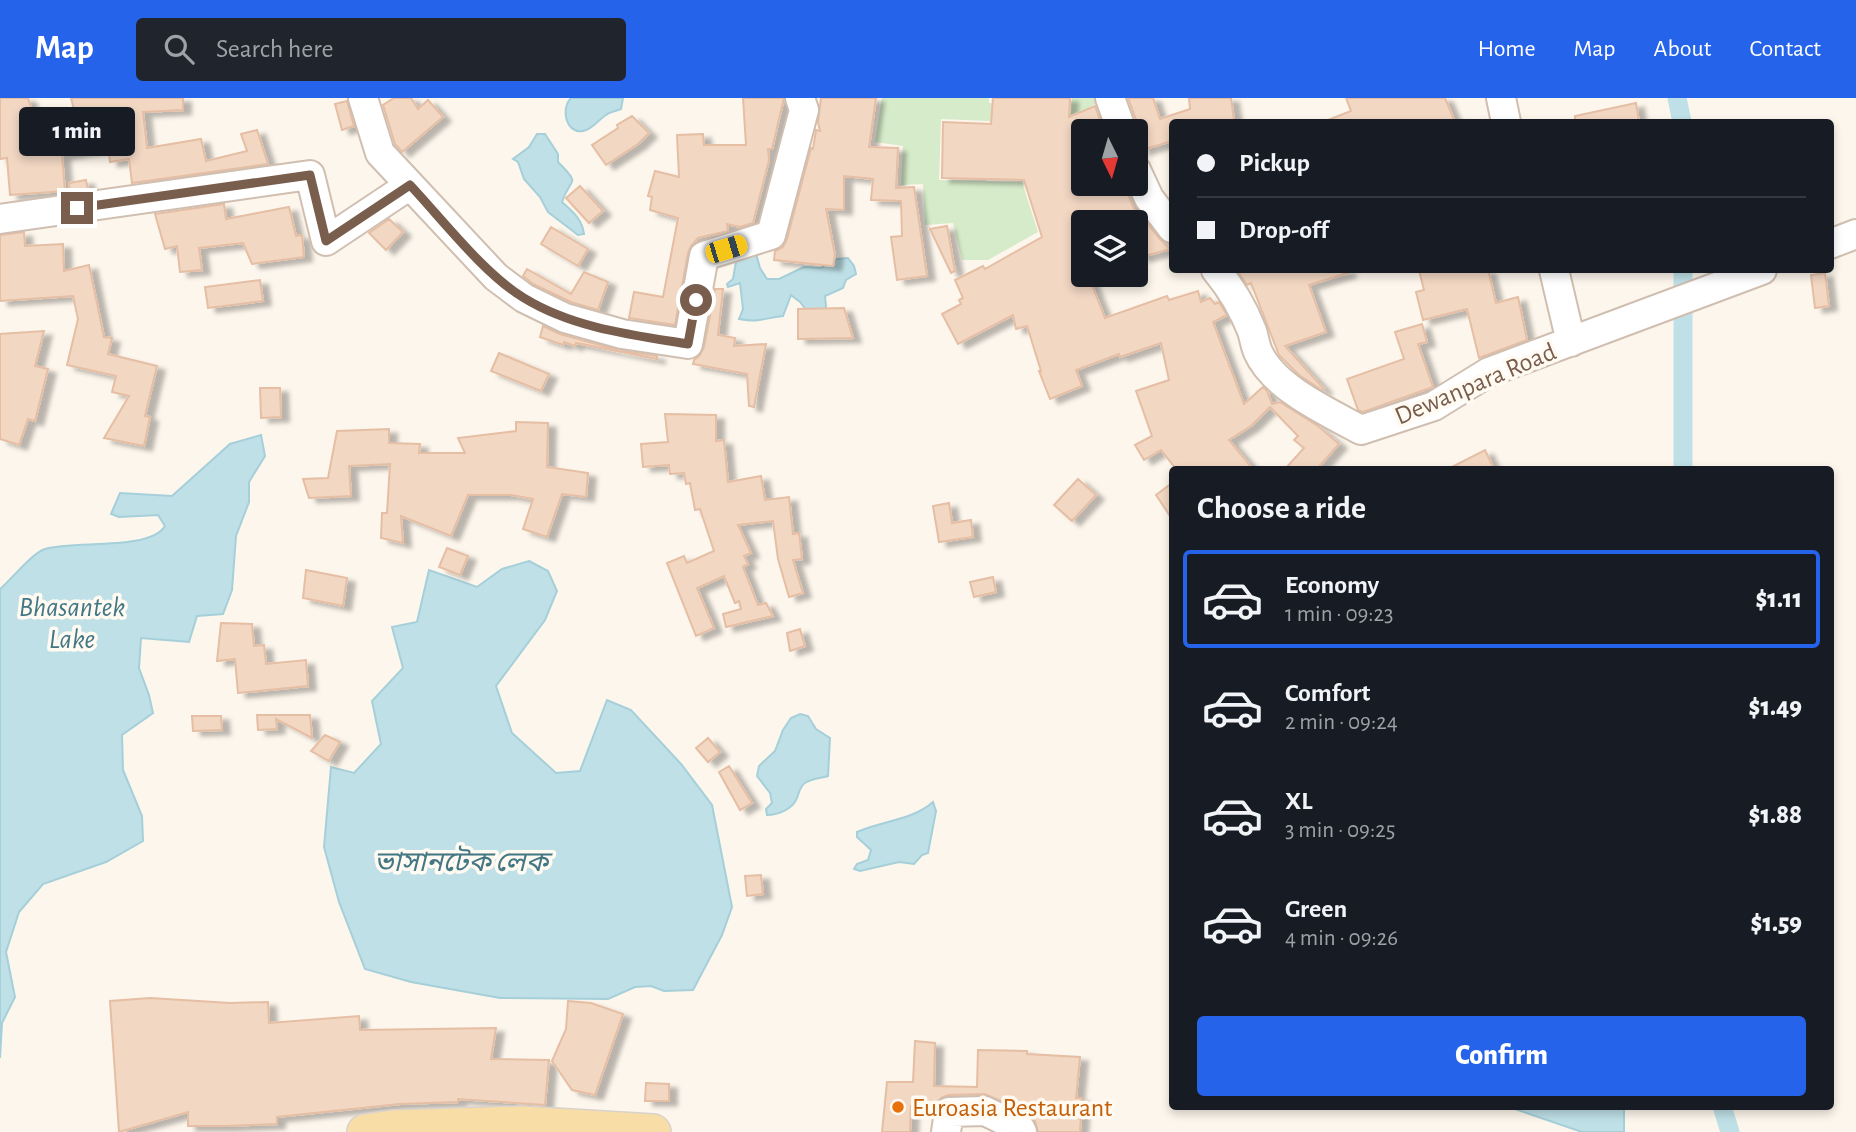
<!DOCTYPE html>
<html lang="en">
<head>
<meta charset="utf-8">
<style>
  body { margin:0; font-family:"Alegreya Sans","Noto Sans Bengali",sans-serif; background:#20242c; color:#f1f3f6; height:100vh; display:flex; flex-direction:column; font-size:26px; white-space:nowrap }
  * { box-sizing:border-box; margin:0 }
  p { font-size:23px; color:#9ea1a6 }
  .icon { flex:none; width:38px; height:38px; fill:none; stroke:currentColor; stroke-width:2; stroke-linecap:round; stroke-linejoin:round }
  .map { position:relative; flex:1; overflow:hidden }
  .side { position:absolute; left:1169px; top:368px; width:665px; height:644px; display:flex; flex-direction:column; background:#171b24; border-radius:7px; box-shadow:0 4px 10px #0003 }
  .side>* { flex:none }
  .hud { position:absolute; left:1169px; top:21px; width:665px; height:154px; border-radius:7px; box-shadow:0 4px 10px #0003; display:grid; align-content:center; height:154px; padding:0 28px; background:#171b24 }
  .needle { width:46px; rotate:175deg }
  .tools { position:absolute; left:1071px; top:21px; display:grid; gap:14px }
  .tools a { display:grid; place-items:center; width:77px; height:77px; border-radius:7px; background:#171b24; box-shadow:0 4px 10px #0003; font-size:35px }
  .end { position:absolute; width:32px; height:32px; margin:-16px; border:9px solid #795e4d; background:#fff; box-shadow:0 0 0 4px #fff }
  .from { border-radius:50% }
  .bubble { position:absolute; height:49px; border-radius:7px; background:#171b24; box-shadow:0 4px 10px #0003; font-size:23px; font-weight:800; line-height:49px; text-align:center }
  .car { position:absolute; width:21px; height:42px; margin:-21px -10px; border-radius:9px; box-shadow:0 0 5px 2px #0007; background:linear-gradient(#f5c518 24%,#345 0 40%,#f5c518 0 76%,#345 0 86%,#f5c518 0) }
  .hud b { display:flex; align-items:center; gap:24px; height:66px; font-size:26px }
  .hud b+b { border-top:2px solid #363941 }
  .hud i { width:18px; height:18px; background:#f1f3f6 }
  ul { padding:0; list-style:none }
  li { display:flex; align-items:center; gap:21px; height:98px; margin:0 14px 10px; padding:0 14px; border:4px solid transparent; border-radius:7px }
  li div { flex:1 }
  li b { display:block; font-size:26px }
  li em { font-style:normal; font-weight:800 }
  li.current { border-color:#2563eb }
  li>.icon { width:63px; height:63px; stroke-width:1.5 }
  h2 { padding:0 28px; font-size:32px; line-height:84px }
  .action { display:flex; gap:14px; margin-top:auto; padding:14px 28px }
  .action a { flex:1; height:80px; border-radius:7px; background:#2563eb; color:#fff; font-size:28px; font-weight:800; line-height:80px; text-align:center }
  header { display:flex; align-items:center; gap:42px; box-sizing:border-box; height:98px; padding:0 35px; background:#2563eb; color:#fff }
  header strong { font-size:33px }
  nav { display:flex; gap:38px; margin-inline-start:auto; font-size:24px }
  .search { width:490px; height:63px; background:#20242c; display:flex; align-items:center; gap:18px; box-sizing:border-box; padding:0 24px; border-radius:7px; color:#9ea1a6; font-size:26px }
  .map>svg:first-child { display:block }
  .green { fill:#d6ebc9 }
  .water { fill:#bfe0e7; stroke:#a5cfd9; stroke-width:2 }
  .lines { fill:none; stroke-linecap:round; stroke-linejoin:round }
  .canal { stroke:#bfe0e7; stroke-width:19 }
  .building { fill:#f2d7c3; stroke:#e5bea4; stroke-width:2; filter:url(#shadow) }
  .minor-casing { stroke:#d0bfb0; stroke-width:32 }
  .major-casing { stroke:#d9d2cd; stroke-width:38 }
  .minor { stroke:#fff; stroke-width:28 }
  .major { stroke:#f9dda6; stroke-width:35 }
  .route { stroke:#795e4d; stroke-width:9 }
  .food-dot { fill:#e8710a; stroke:#fffaf2; stroke-width:2.5 }
  .labels { text-anchor:middle; stroke-width:7; stroke-linejoin:round; paint-order:stroke }
  .street-label { font-size:26px; fill:#795e4d; stroke:#fffaf2 }
  .food-label { font-size:26px; fill:#c56008; stroke:#fffaf2; text-anchor:start }
  .water-label { font-size:28px; font-style:italic; fill:#437784; stroke:#fffaf2 }
</style>
</head>
<body>
<header>
<strong>Map</strong>
<div class="search"><svg class="icon" aria-label="search" viewBox="0 0 24 24"><circle cx="10" cy="10" r="6"/><path d="M15 15l6 6"/></svg>Search here</div>
<nav><a>Home</a><a>Map</a><a>About</a><a>Contact</a></nav>
</header>
<div class="map">
<svg width="1856" height="1034" viewBox="0 0 1856 1034">
  <defs>
    <filter id="shadow"><feDropShadow dx="8" dy="4.5" stdDeviation="2" flood-color="#0004"/></filter>
  </defs>
  <rect width="100%" height="100%" fill="#fdf6ec"/>
  <path class="green" d="M882,0H989V5L1071,15L1072,0H1095L1097,5L1072,20L1036,25L941,21L939,82L1022,84L1038,134L988,162H962L953,125L925,127L923,86L901,87L903,48L875,44Z"/>
  <path class="water" d="M571,0H623L621,11C616,13 610,14 606,17C598,22 592,32 583,33C565,36 561,9 571,0Z
    M537,36H545L558,56V64C582,88 570,79 562,104C573,114 582,121 584,136L578,137L548,114L540,99L524,81L518,64L513,61L529,49Z
    M754,148L760,170L767,181H779L804,169L821,170L837,161L848,160L854,168L856,176L846,182L843,190L825,198L826,208L824,216L811,218L800,204L791,197L783,218C763,220 761,225 739,221L743,211L740,185L728,189L727,186L733,181L737,158Z
    M261,337L265,358L249,384V404L236,438L232,492L223,516L197,518L189,544L141,540L139,570L149,597L153,615L122,637L123,672L142,718L143,743L106,764L43,786L19,814L6,854L15,899L2,925L0,960V491C12,481 32,455 45,451C74,442 150,453 165,428L158,417L119,419L111,416L120,395L172,398L230,346Z
    M529,463L548,473L557,493L545,522L496,588L512,635L556,675L580,673L607,602L631,612L681,666L712,707L732,809L722,837L693,892L664,893L651,888L635,889L608,901L500,900L411,884L365,871L339,804L324,749L331,669L354,675L381,646L372,603L403,570L392,529L417,524L429,472L477,489L502,471Z
    M800,616L808,618L816,631L830,640L828,678C822,680 810,681 805,685C800,688 799,695 797,700C793,711 778,717 767,717L766,711L772,705L770,695L757,678L759,668L775,653L783,632L791,620Z
    M933,704L936,713L928,755L922,757L914,766L899,764L860,773L854,771L857,766L868,762L871,752L857,739V734C881,723 913,722 933,704Z
    M1421,1008H1624V1034H1582L1512,1010L1423,1011Z"/>
  <g class="lines">
    <path class="canal" d="M1677,0L1682,24
      M1683,371V172
      M1722,1008L1730,1034"/>
  </g>
  <path class="building" d="M0,0H28L37,30L73,27L72,25L77,24L71,0H183V12L143,14L147,50L201,41L206,63L247,53L241,36L257,32L268,66L132,85L129,61L110,64L108,49L62,57L65,93L10,97L7,60L0,61Z
    M394,0H411L418,11L428,2L443,19L402,54L395,46L383,7Z
    M743,0H784L772,51H768L769,62L753,125L740,129L727,126L728,133L698,140L691,148L688,155L675,227L629,220L634,194L663,199L678,120L650,112L652,99L648,98L655,73L679,79L677,37L703,36L704,47H746Z
    M821,0H876L869,49L898,50L896,90L914,89L927,178L897,182L891,139L902,138L901,103L871,102L873,81L844,78V112L826,111L835,157L833,168L774,162L775,153L783,149L787,141L811,50L813,51L816,32L820,33L818,24Z
    M993,0H1070L1069,19L1095,8L1104,33H1083V86H1124L1139,124H1083V151L1078,154L1083,164V177H1088L1105,220L1167,198L1169,202L1198,193L1201,204L1210,200L1215,206L1219,204L1227,217L1213,224L1244,306L1263,289L1267,293L1272,306L1280,304L1318,328L1339,346L1317,371H1285L1304,350L1294,342L1298,338L1270,309L1251,328L1229,342L1253,371H1176L1161,352L1144,362L1135,347L1152,338L1136,293L1169,282L1161,245L1120,259L1119,256L1076,272L1082,288L1050,301L1039,273H1041L1027,228L1016,231L1013,217L958,246L942,216L961,206L959,202L963,200L955,182L983,168L985,171L1042,139L1024,82L942,80L943,24L991,26Z
    M1128,0H1153L1160,21L1190,11L1189,0H1231L1234,22L1216,24H1172V43L1142,52L1138,38V27Z
    M1346,0H1445L1455,24H1323L1351,13Z
    M347,3L354,28L342,32L335,6Z
    M1636,5L1639,24H1575V18Z
    M632,18L649,35L638,46L606,67L592,47L618,30L617,27Z
    M86,82L88,92L70,94L69,85Z
    M580,88L603,113L589,125L566,100Z
    M224,106L226,121L289,109L296,138L302,137L304,159L252,166L243,145L199,150L202,172L180,174L177,148L165,151L155,116Z
    M389,121L403,134L386,152L369,135Z
    M1147,125L1159,140L1170,151L1142,159L1136,152V129Z
    M947,128L955,173L951,175L930,131Z
    M551,129L588,151L578,168L541,146Z
    M24,134L25,148L63,146L64,173L89,167L104,239L112,240L108,256L157,268L145,318L150,319L144,348L104,340L129,298L112,294L116,278L67,267L78,221L73,198L0,203V137Z
    M527,171L571,196L584,174L608,184L598,212L571,204L533,186L523,178Z
    M1237,172H1348V175L1309,187L1326,234L1285,248L1324,291L1323,293L1299,277L1279,257L1251,185L1247,187Z
    M1419,172H1488L1496,205L1518,199L1527,242L1479,260L1467,211L1423,222L1416,194L1424,192Z
    M1825,175L1829,208L1815,210L1811,177Z
    M260,182L263,203L208,210L205,189Z
    M715,191H723L718,237L735,240L734,248L766,246L754,309L749,308L747,276L693,266L694,262L700,257L704,249Z
    M844,210L853,240L798,241V211Z
    M1422,226L1427,244L1418,246L1433,289L1363,314L1358,312L1347,281L1404,261L1395,234Z
    M543,228L560,236L618,252L657,258V261L576,245L575,248L564,244L563,247L540,239Z
    M44,233L35,268L48,271L35,323L28,321L19,347L0,341V236Z
    M499,255L549,276L541,293L491,273Z
    M260,290H280L281,319L261,320Z
    M665,316L716,317V343L724,342L728,384L761,378L765,402L789,399L793,436L799,435L802,461L793,462L803,495L789,499L778,461L773,423L738,427L751,455L744,458L748,466L743,469L758,507L766,505L773,518L726,529L723,516L741,511L739,503L735,505L724,478L697,490L714,530L696,538L667,465L684,458L687,465L714,453L700,411L695,412L690,385L686,386L684,375L670,376L669,367L643,369L641,346L668,344Z
    M516,324L548,325L547,369L588,375L586,399L562,396L547,439L523,431L533,401L511,397H468L451,438L401,418L403,445L381,440L382,415H387L390,366L349,368L351,398L309,400L303,381L328,380L337,333L389,331V345L420,346L419,355H465L458,340L516,333Z
    M1485,352L1494,371H1448Z
    M1078,381L1096,397L1072,423L1054,407Z
    M1172,385V421L1156,397Z
    M949,405L952,425L971,422L973,439L939,444L933,408Z
    M447,450L468,458L460,477L439,469Z
    M306,472L347,480L343,508L303,500Z
    M993,479L996,494L974,499L970,484Z
    M221,525L252,526L254,548L264,547L266,566L306,562L308,588L238,595L235,561L217,563Z
    M800,531L805,548L790,553L787,535Z
    M257,617H310L312,640L276,621L277,631L258,632Z
    M192,618H221L222,632L193,633Z
    M325,637L340,644L329,663L311,653Z
    M708,640L720,654L708,664L696,650Z
    M729,668L752,705L740,712L719,674Z
    M761,777L763,796L747,798L745,778Z
    M150,900L230,905L268,904L269,925L359,918L360,932L496,930L491,961L549,962L545,1007L458,1001V1004L400,1006L277,1019V1026L227,1028H188V1014L119,1034L110,903Z
    M568,903L591,905L623,916L595,997L572,992L552,963L566,931Z
    M915,943L935,945L934,988L977,989L978,952L1027,953V956L1080,959L1076,1000H1082L1080,1034H1038L1035,1023L1027,1015L985,996L948,997L941,1000L934,1009L911,1008L910,1034H882L887,984H913Z
    M646,985L669,986V1003H645Z"/>
  <g class="lines">
    <defs>
      <path id="minor" d="M363,0L380,55L496,179L524,200L565,220L622,236L688,246L704,158L771,137L804,12L800,0
        M1110,0L1122,33
        M1501,0L1506,24
        M1136,72L1149,100L1172,130
        M0,121L310,77L326,143L410,87
        M1830,146L1856,136
        M1216,172C1231,190 1243,210 1252,233C1254,239 1255,247 1258,254C1274,290 1328,314 1361,332L1434,308L1489,274L1762,172
        M1554,172L1571,244
        M946,1034L949,1014L985,1013L1020,1030L1022,1034"/>
      <path id="major" d="M365,1034L393,1030L521,1026L653,1034"/>
    </defs>
    <use href="#minor" class="minor-casing"/>
    <use href="#major" class="major-casing"/>
    <use href="#minor" class="minor"/>
    <use href="#major" class="major"/>
  </g>
  <g class="lines">
    <path class="route" d="M77,110L310,77L326,143L410,87C442,121 484,176 524,200C573,230 632,237 688,246L696,202"/>
  </g>
  <circle class="food-dot" cx="898" cy="1009" r="7"/>
  <g class="labels">
    <g class="street-label">
      <text transform="translate(1475 285) rotate(-23)" y="9">Dewanpara Road</text>
    </g>
    <g class="food-label">
      <text x="912" y="1018">Euroasia Restaurant</text>
    </g>
    <g class="water-label">
      <text x="72" y="518">Bhasantek<tspan x="72" dy="32">Lake</tspan></text>
      <text x="461" y="773">ভাসানটেক লেক</text>
    </g>
  </g>
</svg>
<div class="tools">
<a><svg class="needle" viewBox="-14 -14 28 28"><path d="M0-13l5 13h-10z" fill="#e53935"/><path d="M0 13l5-13h-10z" fill="#9ea1a6"/></svg></a>
<a><svg class="icon" aria-label="layers" viewBox="0 0 24 24"><path d="M12 4l9 5-9 5-9-5zM3 14l9 5 9-5"/></svg></a>
</div>
<i class="end from" style="left:696px;top:202px"></i>
<i class="end" style="left:77px;top:110px"></i>
<div class="bubble" style="left:19px;top:9px;width:116px">1 min</div>
<i class="car" style="left:726px;top:151px;rotate:73deg"></i>
<div class="hud">
<b><i class="from"></i>Pickup</b>
<b><i></i>Drop-off</b>
</div>
<section class="side">
<h2>Choose a ride</h2>
<ul>
<li class="current"><svg class="icon" aria-label="car" viewBox="0 0 24 24"><path d="M5 17H2v-5l4-1 3-4h7l3 4 3 1v5h-3M9 17h6M6 11h13"/><circle cx="7" cy="17" r="2"/><circle cx="17" cy="17" r="2"/></svg><div><b>Economy</b><p>1 min · 09:23</p></div><em>$1.11</em></li>
<li><svg class="icon" aria-label="car" viewBox="0 0 24 24"><path d="M5 17H2v-5l4-1 3-4h7l3 4 3 1v5h-3M9 17h6M6 11h13"/><circle cx="7" cy="17" r="2"/><circle cx="17" cy="17" r="2"/></svg><div><b>Comfort</b><p>2 min · 09:24</p></div><em>$1.49</em></li>
<li><svg class="icon" aria-label="car" viewBox="0 0 24 24"><path d="M5 17H2v-5l4-1 3-4h7l3 4 3 1v5h-3M9 17h6M6 11h13"/><circle cx="7" cy="17" r="2"/><circle cx="17" cy="17" r="2"/></svg><div><b>XL</b><p>3 min · 09:25</p></div><em>$1.88</em></li>
<li><svg class="icon" aria-label="car" viewBox="0 0 24 24"><path d="M5 17H2v-5l4-1 3-4h7l3 4 3 1v5h-3M9 17h6M6 11h13"/><circle cx="7" cy="17" r="2"/><circle cx="17" cy="17" r="2"/></svg><div><b>Green</b><p>4 min · 09:26</p></div><em>$1.59</em></li>
</ul>
<div class="action"><a>Confirm</a></div>
</section>
</div>
</body>
</html>
